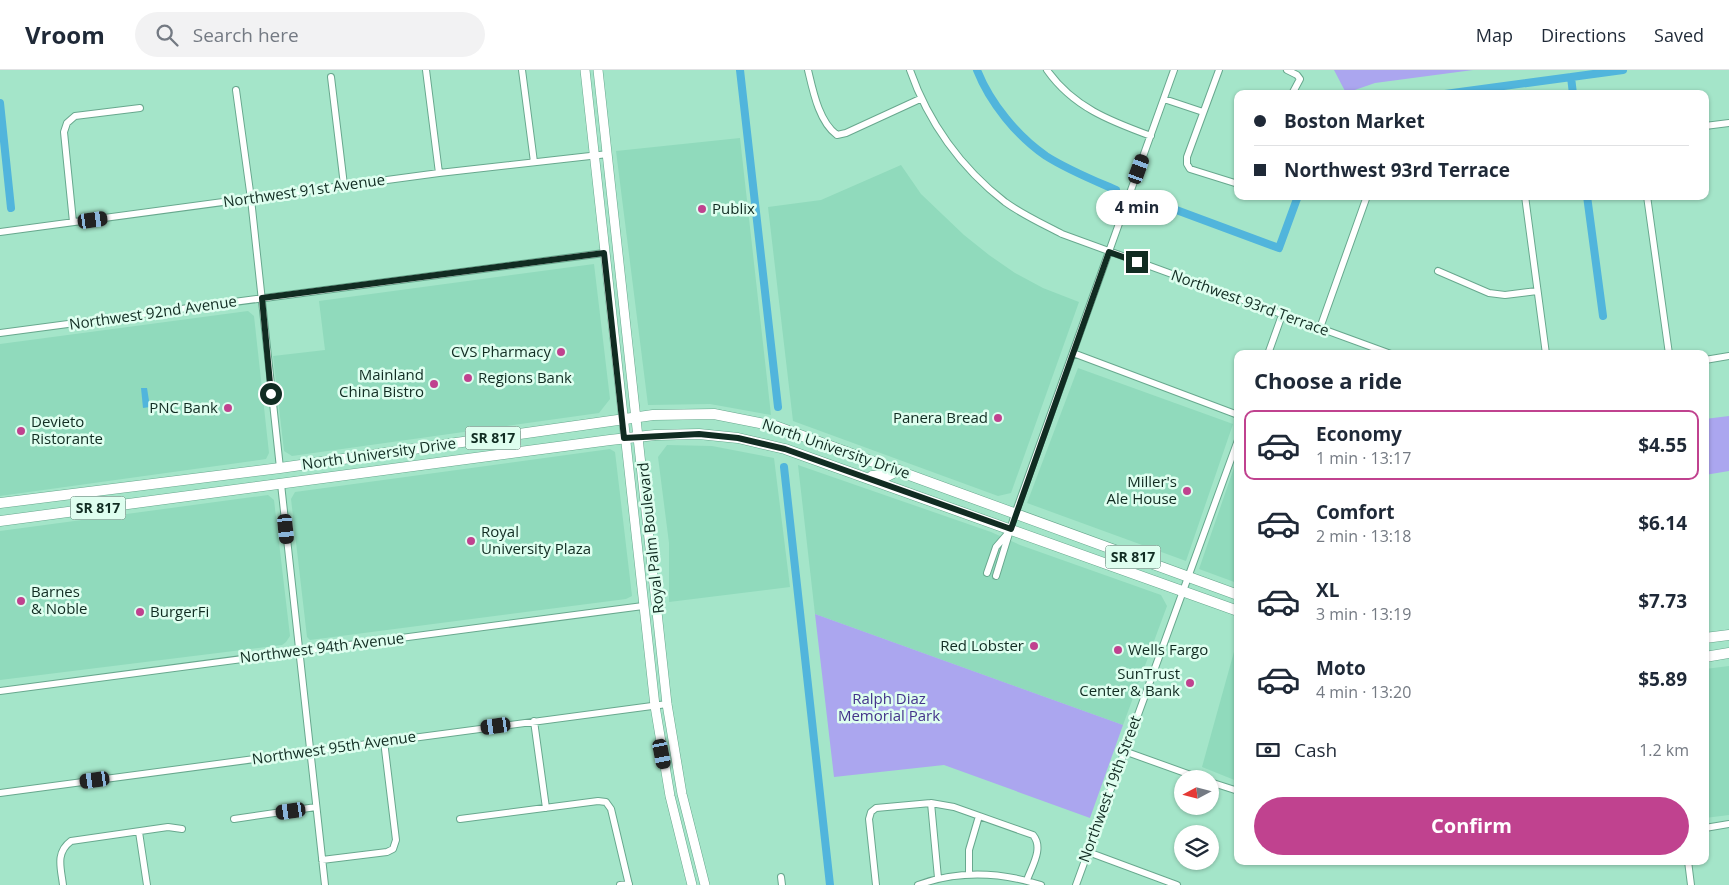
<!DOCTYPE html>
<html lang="en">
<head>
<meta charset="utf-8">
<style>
  body { margin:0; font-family:"Open Sans",sans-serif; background:#f2f2f3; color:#1f2937; height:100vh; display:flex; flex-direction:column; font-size:19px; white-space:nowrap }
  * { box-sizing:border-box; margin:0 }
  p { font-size:16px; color:#747a83 }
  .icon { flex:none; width:28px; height:28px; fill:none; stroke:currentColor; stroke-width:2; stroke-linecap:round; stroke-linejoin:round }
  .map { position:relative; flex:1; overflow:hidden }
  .panel { position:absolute; left:1234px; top:280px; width:475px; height:515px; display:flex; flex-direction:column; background:#fff; border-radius:10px; box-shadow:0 1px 4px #0004 }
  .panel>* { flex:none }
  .top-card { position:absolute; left:1234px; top:20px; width:475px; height:110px; border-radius:10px; box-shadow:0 1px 4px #0004; display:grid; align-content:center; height:110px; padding:0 20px; background:#fff }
  .needle { width:32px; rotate:263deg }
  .controls { position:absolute; left:1174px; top:700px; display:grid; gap:10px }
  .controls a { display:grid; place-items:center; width:45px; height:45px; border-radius:50%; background:#fff; box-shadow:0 1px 4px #0004; font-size:25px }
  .end { position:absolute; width:22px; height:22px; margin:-11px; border:6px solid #112c22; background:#fff; box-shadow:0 0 0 2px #fff }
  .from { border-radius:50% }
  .bubble { position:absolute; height:35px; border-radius:18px; background:#fff; box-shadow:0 1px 4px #0004; font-size:16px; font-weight:700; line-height:35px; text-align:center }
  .car { position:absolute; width:15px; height:30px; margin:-15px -8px; border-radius:6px; box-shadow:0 0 4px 1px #0007; background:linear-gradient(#222 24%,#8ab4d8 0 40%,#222 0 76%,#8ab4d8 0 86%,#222 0) }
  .top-card b { display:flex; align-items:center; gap:18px; height:48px; font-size:19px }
  .top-card b+b { border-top:1px solid #e0e1e3 }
  .top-card i { width:12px; height:12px; background:#1f2937 }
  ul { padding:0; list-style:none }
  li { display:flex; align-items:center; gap:15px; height:70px; margin:0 10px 8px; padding:0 10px; border:2px solid transparent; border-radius:10px }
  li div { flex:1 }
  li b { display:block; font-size:19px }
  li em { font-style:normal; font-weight:700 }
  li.active { border-color:#c0428f }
  li>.icon { width:45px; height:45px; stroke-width:1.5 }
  h2 { padding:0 20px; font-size:22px; line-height:60px }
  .pay { display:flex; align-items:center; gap:12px; height:55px; padding:0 20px; font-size:19px }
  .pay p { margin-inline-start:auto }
  .cta { display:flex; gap:10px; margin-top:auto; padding:10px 20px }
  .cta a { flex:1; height:58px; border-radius:30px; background:#c0428f; color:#fff; font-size:20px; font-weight:700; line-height:58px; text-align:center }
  header { display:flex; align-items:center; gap:30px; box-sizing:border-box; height:70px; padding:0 25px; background:#fff; border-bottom:1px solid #e0e1e3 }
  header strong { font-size:24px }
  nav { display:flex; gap:28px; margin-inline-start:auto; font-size:18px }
  .search { width:350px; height:45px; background:#f2f2f3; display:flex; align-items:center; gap:12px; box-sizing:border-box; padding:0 18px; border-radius:28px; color:#747a83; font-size:19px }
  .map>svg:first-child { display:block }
  .built { fill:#90dabc }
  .green { fill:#aba6ef }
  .water { fill:#51b5dc }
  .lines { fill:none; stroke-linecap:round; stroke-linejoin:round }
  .canal { stroke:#51b5dc; stroke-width:8 }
  .minor-casing { stroke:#68a88e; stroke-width:8 }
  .secondary-casing { stroke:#68a88e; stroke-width:10 }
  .primary-casing { stroke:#68a88e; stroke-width:11 }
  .minor { stroke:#fff; stroke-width:6 }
  .secondary { stroke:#fff; stroke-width:9 }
  .primary { stroke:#fff; stroke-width:10 }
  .route { stroke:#112c22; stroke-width:6 }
  .poi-dot { fill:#c0428f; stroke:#defeef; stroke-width:2 }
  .labels { text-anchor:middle; stroke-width:5; stroke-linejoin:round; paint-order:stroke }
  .shield { fill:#defeef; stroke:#4e6b60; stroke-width:1 }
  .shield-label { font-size:14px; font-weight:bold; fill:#112c22 }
  .street-label { font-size:15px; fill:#112c22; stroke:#defeef }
  .poi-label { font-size:15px; fill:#112c22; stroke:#defeef; text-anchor:start }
  .park-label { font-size:15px; fill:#43338a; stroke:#defeef }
</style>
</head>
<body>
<header>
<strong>Vroom</strong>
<div class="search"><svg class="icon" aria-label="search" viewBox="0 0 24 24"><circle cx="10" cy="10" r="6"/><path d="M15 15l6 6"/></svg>Search here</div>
<nav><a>Map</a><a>Directions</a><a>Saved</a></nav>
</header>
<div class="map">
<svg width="1729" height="815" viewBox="0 0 1729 815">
  <rect width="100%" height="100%" fill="#a4e5c9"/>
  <path class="built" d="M740,68L771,345L710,334L648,335L616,81Z
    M901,95L921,124L964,165L989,185L1015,203L1043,218L1079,232L1011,423L998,426L793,351L768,137L821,130Z
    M594,194L610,329L599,343L292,386L284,381L273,286L325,280L319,231Z
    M248,241L254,246L269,383L266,389L0,426V274Z
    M1078,298L1233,354L1186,491L1027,433Z
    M667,375L712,376L774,388L790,517L669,532V473L658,387Z
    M610,379L615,382L632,526L626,529L310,570L307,567L291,429L295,422Z
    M1237,389V513L1199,499Z
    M798,395L991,462L1020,475L1161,525L1167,536L1123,655L815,544Z
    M268,425L274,430L290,566L286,572L282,575L0,610V461Z
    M1237,571V711L1202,697Z
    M1729,596V745L1705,748V599Z"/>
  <path class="green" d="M1334,0H1473L1375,13L1346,23Z
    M1729,346V401L1705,405V349Z
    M815,544L1123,655L1090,748L944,695L834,707Z"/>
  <path class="water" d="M141,318H147L150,337L143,338Z"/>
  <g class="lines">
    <path class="canal" d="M740,0L778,337
      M977,0C990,33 1017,66 1046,86C1068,100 1093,110 1116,120
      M1571,7L1573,24
      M1445,24L1623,0
      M0,33L11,138
      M1587,126L1603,246
      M1144,128L1279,178L1298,126
      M784,397L830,815"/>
    <defs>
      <path id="minor" d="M426,0L439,103
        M522,0L534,92
        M808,0C813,21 819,52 837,65L846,63L920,29
        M910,0C928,52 961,98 1005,132C1023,145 1043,154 1062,164L1391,284
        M1047,0C1073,37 1110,51 1151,66
        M1219,0L1187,87V94L1190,99L1238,114
        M1287,0L1297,5L1300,9L1292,24
        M331,7L344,115
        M236,20L251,129L280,398
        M1164,29L1203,42
        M1705,56L1729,53
        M1525,126L1546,284
        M1647,126L1669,284
        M73,152L64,62L67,53L75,46L140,38
        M0,162L439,103L608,84
        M1438,201L1489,223L1505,225L1537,221
        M1320,258L1367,126
        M0,263L604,183
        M1073,283L1238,345
        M1268,284L1282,245
        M1705,290L1729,286
        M281,414L325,815
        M987,503L996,477L1009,462
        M996,506L1015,444L1174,0
        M0,621L643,536
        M534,651L546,738
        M1124,681L1202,709
        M1210,712L1238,721
        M0,723L667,634
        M931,733L938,808
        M234,749L316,737
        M460,749L598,731L606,732L611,739L629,815
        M1705,758L1729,754
        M139,762L147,815
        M1088,782L1177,815
        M322,790L387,782L393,779L396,770L384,671
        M1688,791L1691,815
        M969,803V780L979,746
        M781,807L782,815
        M63,815C61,798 55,783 71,771L168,757L182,759
        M620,815L629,814
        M876,815L869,749L871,742L876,738L931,733L954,737L1033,765C1044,778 1032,796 1027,810
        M918,815C959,800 1000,802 1041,815
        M1076,815L1238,370"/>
      <path id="secondary" d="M585,0L655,636L670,726L692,815
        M598,0L667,634L682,724L705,815"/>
      <path id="primary" d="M872,406H887L899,400
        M0,433L280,398L653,345L714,344L775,356L1238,525
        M0,451L610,370L655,365L699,364L738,368L785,379L1238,541
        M1705,568L1729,565
        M1705,587L1729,583"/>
    </defs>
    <use href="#minor" class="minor-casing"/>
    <use href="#secondary" class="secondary-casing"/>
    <use href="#primary" class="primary-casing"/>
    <use href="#minor" class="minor"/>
    <use href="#secondary" class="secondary"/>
    <use href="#primary" class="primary"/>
  </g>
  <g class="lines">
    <path class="route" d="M271,324L262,228L604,183L624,368L699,364L738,368L785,379L1011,459L1109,182L1137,192"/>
  </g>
  <g class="poi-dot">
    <circle cx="702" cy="139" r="5"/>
    <circle cx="561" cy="282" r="5"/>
    <circle cx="468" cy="308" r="5"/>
    <circle cx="434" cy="314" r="5"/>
    <circle cx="228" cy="338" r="5"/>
    <circle cx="998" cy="348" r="5"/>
    <circle cx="21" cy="361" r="5"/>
    <circle cx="1187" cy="421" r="5"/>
    <circle cx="471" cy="471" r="5"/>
    <circle cx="21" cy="531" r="5"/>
    <circle cx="140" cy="542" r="5"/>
    <circle cx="1034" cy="576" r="5"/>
    <circle cx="1118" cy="580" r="5"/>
    <circle cx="1190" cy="613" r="5"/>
  </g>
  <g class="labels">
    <g class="shield">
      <rect x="465.5" y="356.5" width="55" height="23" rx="4"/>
      <rect x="70.5" y="426.5" width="55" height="23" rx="4"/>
      <rect x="1105.5" y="475.5" width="55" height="23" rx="4"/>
    </g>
    <g class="shield-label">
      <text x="493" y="373">SR 817</text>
      <text x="98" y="443">SR 817</text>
      <text x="1133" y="492">SR 817</text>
    </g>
    <g class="street-label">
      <text transform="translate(304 121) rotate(-8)" y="5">Northwest 91st Avenue</text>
      <text transform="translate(1250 233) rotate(20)" y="5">Northwest 93rd Terrace</text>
      <text transform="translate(153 243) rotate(-8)" y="5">Northwest 92nd Avenue</text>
      <text transform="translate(836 379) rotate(19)" y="5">North University Drive</text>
      <text transform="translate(379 384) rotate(-8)" y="5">North University Drive</text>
      <text transform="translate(651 468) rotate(-96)" y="5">Royal Palm Boulevard</text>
      <text transform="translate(322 578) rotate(-7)" y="5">Northwest 94th Avenue</text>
      <text transform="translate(334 678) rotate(-8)" y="5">Northwest 95th Avenue</text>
      <text transform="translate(1110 719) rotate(-70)" y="5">Northwest 19th Street</text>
    </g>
    <g class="poi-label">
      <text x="712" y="144">Publix</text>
      <text x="551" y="287" text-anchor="end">CVS Pharmacy</text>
      <text x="424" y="310" text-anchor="end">Mainland<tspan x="424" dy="17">China Bistro</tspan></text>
      <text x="478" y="313">Regions Bank</text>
      <text x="218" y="343" text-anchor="end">PNC Bank</text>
      <text x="988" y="353" text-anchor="end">Panera Bread</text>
      <text x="31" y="357">Devieto<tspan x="31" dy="17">Ristorante</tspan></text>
      <text x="1177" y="417" text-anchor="end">Miller's<tspan x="1177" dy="17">Ale House</tspan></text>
      <text x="481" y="467">Royal<tspan x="481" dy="17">University Plaza</tspan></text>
      <text x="31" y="527">Barnes<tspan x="31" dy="17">&amp; Noble</tspan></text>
      <text x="150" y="547">BurgerFi</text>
      <text x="1024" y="581" text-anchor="end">Red Lobster</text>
      <text x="1128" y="585">Wells Fargo</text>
      <text x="1180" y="609" text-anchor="end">SunTrust<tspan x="1180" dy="17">Center &amp; Bank</tspan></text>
    </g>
    <g class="park-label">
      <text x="889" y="634">Ralph Diaz<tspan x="889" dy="17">Memorial Park</tspan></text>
    </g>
  </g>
</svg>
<div class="controls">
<a><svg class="needle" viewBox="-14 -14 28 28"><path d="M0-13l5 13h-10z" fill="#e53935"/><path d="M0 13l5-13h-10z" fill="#747a83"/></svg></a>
<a><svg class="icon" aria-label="layers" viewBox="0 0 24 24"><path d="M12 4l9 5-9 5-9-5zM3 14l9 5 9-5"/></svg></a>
</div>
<i class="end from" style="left:271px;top:324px"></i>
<i class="end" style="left:1137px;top:192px"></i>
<div class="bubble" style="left:1096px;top:120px;width:82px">4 min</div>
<i class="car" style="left:1139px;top:99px;rotate:20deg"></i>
<i class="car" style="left:93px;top:150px;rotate:82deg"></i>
<i class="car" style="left:286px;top:459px;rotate:174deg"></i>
<i class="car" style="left:496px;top:656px;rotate:262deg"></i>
<i class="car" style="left:662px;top:684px;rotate:169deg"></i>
<i class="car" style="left:95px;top:710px;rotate:262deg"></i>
<i class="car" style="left:291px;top:741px;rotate:262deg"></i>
<div class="top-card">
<b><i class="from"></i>Boston Market</b>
<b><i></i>Northwest 93rd Terrace</b>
</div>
<section class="panel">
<h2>Choose a ride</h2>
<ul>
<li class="active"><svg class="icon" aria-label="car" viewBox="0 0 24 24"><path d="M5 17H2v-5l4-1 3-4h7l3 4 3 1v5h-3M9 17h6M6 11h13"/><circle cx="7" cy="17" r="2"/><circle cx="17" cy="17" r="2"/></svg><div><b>Economy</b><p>1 min · 13:17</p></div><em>$4.55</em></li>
<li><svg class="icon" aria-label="car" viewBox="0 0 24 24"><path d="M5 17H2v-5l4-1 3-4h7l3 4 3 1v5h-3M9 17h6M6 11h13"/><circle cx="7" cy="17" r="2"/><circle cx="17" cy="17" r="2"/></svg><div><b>Comfort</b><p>2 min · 13:18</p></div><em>$6.14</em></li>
<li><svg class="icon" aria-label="car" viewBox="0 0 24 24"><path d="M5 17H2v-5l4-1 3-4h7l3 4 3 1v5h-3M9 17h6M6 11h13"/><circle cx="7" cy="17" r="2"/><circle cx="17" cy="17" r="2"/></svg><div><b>XL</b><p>3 min · 13:19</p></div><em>$7.73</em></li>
<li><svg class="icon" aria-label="car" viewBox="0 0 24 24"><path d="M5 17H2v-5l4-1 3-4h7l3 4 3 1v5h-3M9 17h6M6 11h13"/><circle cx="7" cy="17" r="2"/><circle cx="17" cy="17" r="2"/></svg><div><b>Moto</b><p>4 min · 13:20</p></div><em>$5.89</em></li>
</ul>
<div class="pay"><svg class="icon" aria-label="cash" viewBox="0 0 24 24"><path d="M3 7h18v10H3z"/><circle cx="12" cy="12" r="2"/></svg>Cash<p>1.2 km</p></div>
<div class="cta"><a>Confirm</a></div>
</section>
</div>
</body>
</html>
